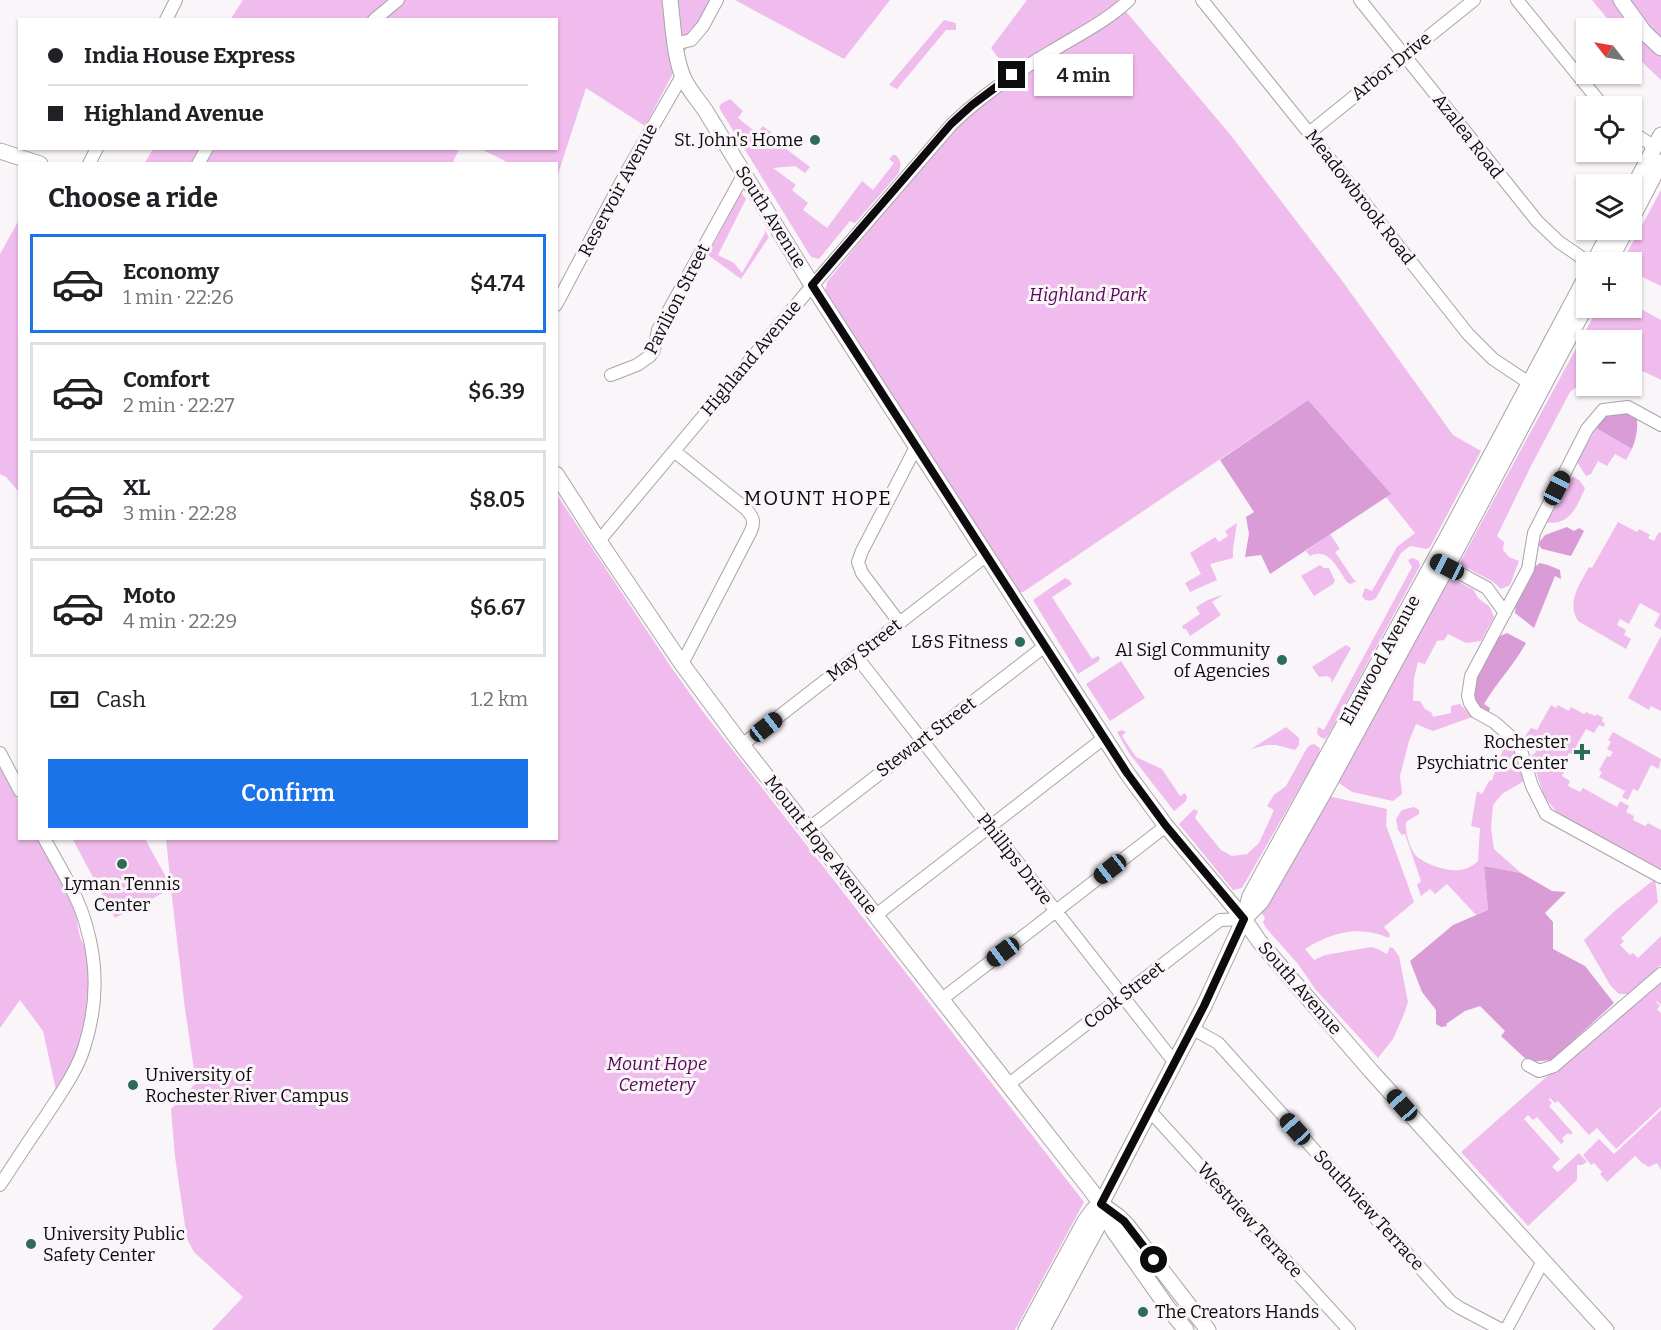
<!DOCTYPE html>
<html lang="en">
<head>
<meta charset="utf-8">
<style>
  body { margin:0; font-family:Bitter,serif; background:#f6f6f6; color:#202124; height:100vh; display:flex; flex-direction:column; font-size:22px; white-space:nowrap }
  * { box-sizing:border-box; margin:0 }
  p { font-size:20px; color:#757577 }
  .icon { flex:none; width:33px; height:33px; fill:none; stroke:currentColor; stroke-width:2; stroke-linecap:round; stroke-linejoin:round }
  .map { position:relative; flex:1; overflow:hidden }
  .side { position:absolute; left:18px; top:162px; width:540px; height:678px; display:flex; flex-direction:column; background:#fff; border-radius:0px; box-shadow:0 2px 4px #0004 }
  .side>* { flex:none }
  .top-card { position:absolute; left:18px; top:18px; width:540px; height:132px; border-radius:0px; box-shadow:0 2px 4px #0004; display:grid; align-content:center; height:132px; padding:0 30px; background:#fff }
  .needle { width:39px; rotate:301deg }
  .buttons { position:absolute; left:1576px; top:18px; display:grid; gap:12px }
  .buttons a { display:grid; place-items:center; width:66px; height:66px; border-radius:0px; background:#fff; box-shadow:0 2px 4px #0004; font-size:30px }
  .end { position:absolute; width:27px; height:27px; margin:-14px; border:8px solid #0d0b0d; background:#fff; box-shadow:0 0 0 3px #fff }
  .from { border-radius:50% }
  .bubble { position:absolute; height:42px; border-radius:0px; background:#fff; box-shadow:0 2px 4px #0004; font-size:20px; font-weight:600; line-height:42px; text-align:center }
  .car { position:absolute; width:18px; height:36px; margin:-18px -9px; border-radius:8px; box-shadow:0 0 4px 2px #0007; background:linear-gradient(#222 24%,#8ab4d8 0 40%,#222 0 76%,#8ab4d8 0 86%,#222 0) }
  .top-card b { display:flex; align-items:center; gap:21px; height:57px; font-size:22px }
  .top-card b+b { border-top:2px solid #e0e0e0 }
  .top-card i { width:15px; height:15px; background:#202124 }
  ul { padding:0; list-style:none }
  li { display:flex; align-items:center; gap:18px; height:99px; margin:0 12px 9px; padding:0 18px; border:3px solid #e0e0e0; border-radius:0px }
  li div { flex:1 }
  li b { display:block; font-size:22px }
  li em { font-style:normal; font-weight:600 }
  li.active { border-color:#1a73e8 }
  li>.icon { width:54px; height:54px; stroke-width:1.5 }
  h2 { padding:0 30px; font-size:27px; line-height:72px }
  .pay { display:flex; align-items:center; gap:15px; height:66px; padding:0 30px; font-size:22px }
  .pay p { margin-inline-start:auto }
  .primary-button { display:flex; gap:12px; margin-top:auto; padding:12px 30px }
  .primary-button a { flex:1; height:69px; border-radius:0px; background:#1a73e8; color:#fff; font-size:24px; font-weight:600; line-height:69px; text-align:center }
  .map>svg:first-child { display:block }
  .green { fill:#f0bced }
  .forest { fill:#da9cd7 }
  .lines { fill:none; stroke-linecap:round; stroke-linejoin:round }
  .minor-casing { stroke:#a8a4a8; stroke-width:14 }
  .major-casing { stroke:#a8a4a8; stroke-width:17 }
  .minor { stroke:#fff; stroke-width:12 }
  .major { stroke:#fff; stroke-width:15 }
  .route { stroke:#0d0b0d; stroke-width:8 }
  .poi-dot { fill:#2d6c59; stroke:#faf5f9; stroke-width:2 }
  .labels { text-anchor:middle; stroke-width:6; stroke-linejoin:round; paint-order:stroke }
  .street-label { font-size:18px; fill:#0d0b0d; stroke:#faf5f9 }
  .poi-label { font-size:18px; fill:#0d0b0d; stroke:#faf5f9; text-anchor:end }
  .park-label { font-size:18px; font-style:italic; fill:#540754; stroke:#faf5f9 }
  .neighbourhood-label { font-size:20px; letter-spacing:1.5px; fill:#0d0b0d; stroke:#faf5f9 }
</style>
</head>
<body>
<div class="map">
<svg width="1661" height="1330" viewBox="0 0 1661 1330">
  <rect width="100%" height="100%" fill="#faf5f9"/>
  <path class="green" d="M243,0H712L645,126L586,88L557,177L556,164L509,163L481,149L556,148V20H230Z
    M735,0H890L844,59Z
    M1027,0H1118L1117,1L1229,133L1343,282L1453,435L1481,451L1430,547L1427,549L1410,546L1401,553L1376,598C1371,602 1366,602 1362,596L1365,588L1372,591L1397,547L1415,533L1386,497L1390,494L1308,400L1023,592H1019L826,293L825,291L827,282L933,152C958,125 985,102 1015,81L991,48Z
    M1592,0H1661V80L1645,65L1632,49V28H1615Z
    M944,20L956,23V30H946L897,89L889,85Z
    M730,99L743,111L738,118L757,133L763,126L787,145L785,148L810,167L805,173L795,166L773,168L796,185L792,190L808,203L803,210L827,228L862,181L873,190L894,163L889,159L893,155H896C902,161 901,167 898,174L855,223L850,221L819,259L811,257L721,111L719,107L721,104Z
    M153,149H459L452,164H144Z
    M1661,190V286L1632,272V262H1622Z
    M741,193L746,199L718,255L734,263L742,273L765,233L764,229L769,237L741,279L708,255Z
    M18,222L20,223L19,492L6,477L0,474V254Z
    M1632,304L1661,320V380L1645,372L1632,370V340H1587V379L1570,392L1531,466L1497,536L1504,542L1503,550L1509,557L1519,561L1510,585L1501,589L1492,581L1459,564L1598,308H1632Z
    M1596,428L1632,449L1626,460L1615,454L1607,466L1598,461L1591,474L1586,476L1577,462Z
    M1574,477L1579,480L1585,488C1576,509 1569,527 1543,522L1566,479Z
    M557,495L671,667L704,713L1084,1202L1015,1330H212L243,1297L194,1252L187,1239L175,1157L171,1109L196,1083L185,1009L171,889L115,918L73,840L76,838L145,839L171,886L166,839L556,838Z
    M1618,522L1637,532L1639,529L1650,535L1648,538L1654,541L1659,532L1661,533V630L1654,626L1660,614L1640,603L1629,624L1620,619L1617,625L1626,630L1624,635L1631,639L1626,649L1578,621C1566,602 1580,584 1589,567L1592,568Z
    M1237,523L1233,549V558L1210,564L1217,580L1190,592L1185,583L1201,574L1190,553L1215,537L1219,542L1228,536L1225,531Z
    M1330,534L1340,549L1335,552L1354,580L1357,581L1350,584L1347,582C1337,568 1329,547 1310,556L1306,551Z
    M1413,558L1419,561L1420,566L1329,734L1325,739L1320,737L1317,733L1318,727L1324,730L1412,567L1408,560Z
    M1320,565L1324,568H1329L1335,581L1333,584L1314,596L1301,576Z
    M1065,578L1069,580L1072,584L1052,597L1092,659L1098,656L1100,658L1099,661L1078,674L1033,600Z
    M1451,579L1455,580L1474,590C1477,600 1483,601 1490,607L1494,617L1481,641L1466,643L1448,634L1444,640L1437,641L1425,664L1418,662L1414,678L1413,701H1420L1425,709L1432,713L1433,717L1451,713V706L1460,704L1472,717L1433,731L1416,724L1409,741L1400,776L1402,794L1393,801L1352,792L1336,781L1447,582Z
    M1224,594L1212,602L1221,615L1190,636L1186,629H1183L1182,626L1200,614L1196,607L1208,600Z
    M1661,636V711L1651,706L1649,710L1628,698Z
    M1346,645L1351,648L1333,681L1332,683L1331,678L1327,676L1319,677L1312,667Z
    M1121,661L1145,698L1110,721L1086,684Z
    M1551,705L1556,708L1558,705L1569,711L1571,707L1584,714L1586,712L1595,716L1597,714L1603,718L1602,721L1605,724L1604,727L1599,725L1594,733L1586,729L1572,754L1569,753L1562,766L1566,768L1562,776L1570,781L1568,786L1580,792L1583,788L1617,807L1620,801L1629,806L1626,812L1634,816L1633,820L1645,826L1648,823L1661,830V869L1558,814L1544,796L1531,756L1536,752L1525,736L1531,728L1537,730Z
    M1286,727L1299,738V745L1295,750L1276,745H1267L1251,749Z
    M1121,730L1126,732L1122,736L1136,757L1162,769L1180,796L1185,793L1187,797L1186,801L1174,811L1129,753L1117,732Z
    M1613,732L1661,759L1659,769L1651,765L1638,791L1633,789L1628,800L1622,797L1625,791L1599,777L1602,772L1599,770L1607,756L1610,757L1613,752L1607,749L1611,742L1608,740Z
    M1507,739C1517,747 1523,768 1524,781L1502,794L1493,805L1491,828L1494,849L1521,873L1484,866L1488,910L1476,915L1447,884L1435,894L1430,889L1421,896L1417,885L1421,881L1405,834L1402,835L1398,830L1396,819L1402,810L1414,807L1419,810V814L1406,822C1405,830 1409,846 1414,853C1416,857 1422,860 1425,862C1441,870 1464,876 1478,861L1480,828L1471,826L1477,791L1482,794L1489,781L1492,780Z
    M1314,744L1320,748L1319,754L1242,888L1233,890L1179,824L1194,809L1198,811L1195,818L1221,850L1232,856L1247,854L1259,843L1274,810L1267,806L1274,795L1286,786L1307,748L1310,745Z
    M0,765L19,802L20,838L39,839L76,912L78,928L80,937L87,952L89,969L88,1009L84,1029L70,1068L56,1090L43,1031L20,1000L0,1028Z
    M1328,796L1387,809L1386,825L1414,902L1384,927L1390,934L1389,938C1360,925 1332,932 1305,949L1314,960L1325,955L1371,947L1378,949L1387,954L1390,947L1393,948L1399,956L1408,1002L1404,1014L1393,1039L1378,1058L1316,990L1298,964L1266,928L1263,922L1265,918L1261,912Z
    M1655,879L1658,902L1621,938L1624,941L1620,945L1630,955L1633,953L1638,958L1661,936V965L1628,994H1619L1610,985L1584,940L1618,908Z
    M1661,976V1005L1657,1001L1656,1002L1660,1006L1657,1009L1661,1013V1107L1616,1149L1597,1128L1589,1135L1558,1101L1555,1103L1550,1098L1549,1100L1552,1103L1549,1106L1573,1133L1570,1135L1568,1133L1562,1138L1564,1141L1561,1144L1537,1117L1533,1120L1528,1115L1524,1119L1560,1159L1552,1167L1558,1172L1579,1153L1587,1162L1582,1165H1577V1180L1528,1226L1461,1152Z
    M1661,1110V1170L1657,1163L1649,1167L1642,1163L1635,1156L1607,1182L1600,1174L1602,1172L1594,1163L1591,1165L1583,1155L1599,1139L1614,1154Z"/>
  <path class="forest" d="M1308,400L1391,494L1270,574L1261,555L1245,557L1249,534L1246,517L1254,512L1220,460Z
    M1624,411L1636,415C1639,426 1636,439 1632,449L1596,428C1603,413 1608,413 1624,411Z
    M1567,527L1574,531L1579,528L1584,531L1571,556L1542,549L1538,544L1545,535Z
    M1540,563L1548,565L1560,570L1561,579L1555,576L1534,628L1515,613L1516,603L1534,567Z
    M1507,633L1526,643C1514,665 1497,682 1484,704L1490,708L1489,712H1486L1472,700L1473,683L1498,637Z
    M1484,866L1521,873L1552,891L1566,892L1545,913L1553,922V949L1585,966L1614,1003L1552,1060L1529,1062L1501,1036L1505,1031L1480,1006L1465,1011L1446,1024L1447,1026L1441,1027L1436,1024V1010L1422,992L1410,961L1453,925L1488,910Z"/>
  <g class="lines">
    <defs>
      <path id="minor" d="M1202,0L1309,133L1468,334L1493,359L1529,383
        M1360,0L1537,221L1559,242L1588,262
        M1517,0L1603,106
        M166,20L176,0
        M374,20L398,0
        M675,44L691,40L703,26L717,0
        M1632,132L1655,147
        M1309,133L1474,0
        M89,164L97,148
        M198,164L207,148
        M556,305L626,173L682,76
        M611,375L637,365L650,356L654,350L658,330L744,174
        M1661,425L1628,407L1603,410L1587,429L1534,533L1528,569L1471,676L1468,696L1470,703L1476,712L1494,722L1519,744L1532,786L1546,814L1661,877
        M674,451L746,509C753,517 755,521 751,531L682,664
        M599,541L806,293L952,124C982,95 1016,72 1052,51C1078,35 1107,21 1129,0
        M1440,564L1452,569L1487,588L1505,613
        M899,622L862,573L858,562L862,551L917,445
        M856,656L1175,1063
        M742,745L987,555
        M0,753L20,791
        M808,829L1045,646
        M876,915L1104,738
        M942,999L1166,826
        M1193,1029L1218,1043L1451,1302L1460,1308L1502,1330
        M1528,1065L1539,1071L1554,1066L1661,974
        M1009,1084L1220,920L1244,919
        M1150,1111L1349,1330
        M0,1185C15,1162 30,1139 46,1116C60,1094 76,1073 84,1048C97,1008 98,965 86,925C78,895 59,866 44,838
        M1506,1330L1543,1261"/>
      <path id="major" d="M670,0C673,23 674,58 684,79C689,90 698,100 705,110L812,285L1127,773L1166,826L1244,919L1259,941L1287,974L1371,1071L1606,1330
        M1621,0L1644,32L1661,48
        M0,151L40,164
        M1632,190L1661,135
        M1632,218L1661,162
        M1594,262L1611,230
        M1609,262L1626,230
        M556,474L599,541L682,664L742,745L1090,1189L1101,1204L1113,1230L1168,1308L1186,1330
        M1244,919L1261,902L1327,787L1447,567L1587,304
        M1101,1204L1119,1217L1127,1225L1208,1330
        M1026,1330L1085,1221L1093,1210L1101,1204L1204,1006L1244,919L1250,896L1451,530L1587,275
        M1042,1330L1100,1222L1101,1207"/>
    </defs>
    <use href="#minor" class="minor-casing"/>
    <use href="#major" class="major-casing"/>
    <use href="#minor" class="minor"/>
    <use href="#major" class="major"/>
  </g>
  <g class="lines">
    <path class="route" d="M1012,75L972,105L951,124L812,285L1127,773L1166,826L1244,919L1204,1006L1101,1204L1124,1221L1154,1260"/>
  </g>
  <g class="poi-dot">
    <circle cx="815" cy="140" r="6"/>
    <circle cx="1020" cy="642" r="6"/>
    <circle cx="1282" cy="660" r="6"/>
    <path d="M1579 743h6v6h6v6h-6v6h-6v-6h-6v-6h6z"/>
    <circle cx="122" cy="864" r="6"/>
    <circle cx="133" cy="1085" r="6"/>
    <circle cx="31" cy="1244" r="6"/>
    <circle cx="1143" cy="1312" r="6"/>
  </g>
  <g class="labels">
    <g class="street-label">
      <text transform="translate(1391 66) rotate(-39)" y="6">Arbor Drive</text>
      <text transform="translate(1468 136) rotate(52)" y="6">Azalea Road</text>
      <text transform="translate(618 190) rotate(-62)" y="6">Reservoir Avenue</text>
      <text transform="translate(1360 197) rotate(52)" y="6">Meadowbrook Road</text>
      <text transform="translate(771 217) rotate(58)" y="6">South Avenue</text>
      <text transform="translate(677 299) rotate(-63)" y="6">Pavilion Street</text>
      <text transform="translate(751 358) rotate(-50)" y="6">Highland Avenue</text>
      <text transform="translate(864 650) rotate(-38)" y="6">May Street</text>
      <text transform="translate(1380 660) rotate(-61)" y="6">Elmwood Avenue</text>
      <text transform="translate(926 737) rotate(-37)" y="6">Stewart Street</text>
      <text transform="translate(821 845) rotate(52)" y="6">Mount Hope Avenue</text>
      <text transform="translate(1015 859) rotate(52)" y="6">Phillips Drive</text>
      <text transform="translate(1300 988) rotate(49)" y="6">South Avenue</text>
      <text transform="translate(1124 995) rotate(-38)" y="6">Cook Street</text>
      <text transform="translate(1369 1210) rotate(48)" y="6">Southview Terrace</text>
      <text transform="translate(1250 1220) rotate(48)" y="6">Westview Terrace</text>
    </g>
    <g class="poi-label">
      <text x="803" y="146">St. John's Home</text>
      <text x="1008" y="648">L&amp;S Fitness</text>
      <text x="1270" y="656">Al Sigl Community<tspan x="1270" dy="21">of Agencies</tspan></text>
      <text x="1568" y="748">Rochester<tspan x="1568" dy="21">Psychiatric Center</tspan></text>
      <text x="122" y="890" text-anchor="middle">Lyman Tennis<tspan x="122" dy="21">Center</tspan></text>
      <text x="145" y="1081" text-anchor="start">University of<tspan x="145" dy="21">Rochester River Campus</tspan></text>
      <text x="43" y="1240" text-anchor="start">University Public<tspan x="43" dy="21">Safety Center</tspan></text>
      <text x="1155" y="1318" text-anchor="start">The Creators Hands</text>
    </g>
    <g class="park-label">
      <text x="1088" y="301">Highland Park</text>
      <text x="657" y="1070">Mount Hope<tspan x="657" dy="21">Cemetery</tspan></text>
    </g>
    <g class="neighbourhood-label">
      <text x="818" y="505">MOUNT HOPE</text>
    </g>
  </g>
</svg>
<div class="buttons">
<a><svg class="needle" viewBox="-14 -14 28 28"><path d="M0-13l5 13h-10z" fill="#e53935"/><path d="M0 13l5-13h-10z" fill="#757577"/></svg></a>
<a><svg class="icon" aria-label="locate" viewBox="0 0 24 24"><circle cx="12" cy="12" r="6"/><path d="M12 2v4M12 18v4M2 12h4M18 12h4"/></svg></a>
<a><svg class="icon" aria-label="layers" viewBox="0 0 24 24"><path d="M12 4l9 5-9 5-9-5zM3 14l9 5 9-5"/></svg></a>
<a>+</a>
<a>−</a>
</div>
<i class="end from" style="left:1154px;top:1260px"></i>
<i class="end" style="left:1012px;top:75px"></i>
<div class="bubble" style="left:1034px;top:54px;width:99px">4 min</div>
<i class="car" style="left:1557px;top:488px;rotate:27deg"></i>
<i class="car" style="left:1447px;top:567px;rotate:297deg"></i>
<i class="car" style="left:766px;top:727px;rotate:52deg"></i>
<i class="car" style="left:1110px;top:869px;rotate:232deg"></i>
<i class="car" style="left:1003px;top:952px;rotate:233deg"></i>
<i class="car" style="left:1402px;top:1105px;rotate:318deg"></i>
<i class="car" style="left:1295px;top:1129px;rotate:318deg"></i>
<div class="top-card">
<b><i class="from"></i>India House Express</b>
<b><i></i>Highland Avenue</b>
</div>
<section class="side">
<h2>Choose a ride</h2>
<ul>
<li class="active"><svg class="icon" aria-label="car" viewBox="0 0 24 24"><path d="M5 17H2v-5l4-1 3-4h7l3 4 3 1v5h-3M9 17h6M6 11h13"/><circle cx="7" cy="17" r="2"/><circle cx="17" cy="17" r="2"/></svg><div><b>Economy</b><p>1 min · 22:26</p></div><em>$4.74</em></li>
<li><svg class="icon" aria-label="car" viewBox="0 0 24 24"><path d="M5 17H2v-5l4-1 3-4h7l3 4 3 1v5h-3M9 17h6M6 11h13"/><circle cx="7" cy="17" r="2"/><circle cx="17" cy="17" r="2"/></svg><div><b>Comfort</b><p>2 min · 22:27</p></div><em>$6.39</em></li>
<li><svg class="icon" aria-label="car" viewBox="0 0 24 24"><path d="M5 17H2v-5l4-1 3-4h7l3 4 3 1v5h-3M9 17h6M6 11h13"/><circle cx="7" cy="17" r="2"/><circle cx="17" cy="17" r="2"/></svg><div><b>XL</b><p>3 min · 22:28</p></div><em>$8.05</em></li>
<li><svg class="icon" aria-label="car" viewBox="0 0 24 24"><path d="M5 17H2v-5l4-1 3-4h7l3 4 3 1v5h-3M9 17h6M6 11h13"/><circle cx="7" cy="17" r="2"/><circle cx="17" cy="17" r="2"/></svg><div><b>Moto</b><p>4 min · 22:29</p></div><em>$6.67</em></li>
</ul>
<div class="pay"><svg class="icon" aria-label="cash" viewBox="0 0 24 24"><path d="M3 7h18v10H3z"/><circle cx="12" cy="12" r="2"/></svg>Cash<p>1.2 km</p></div>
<div class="primary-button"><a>Confirm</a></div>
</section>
</div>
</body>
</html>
